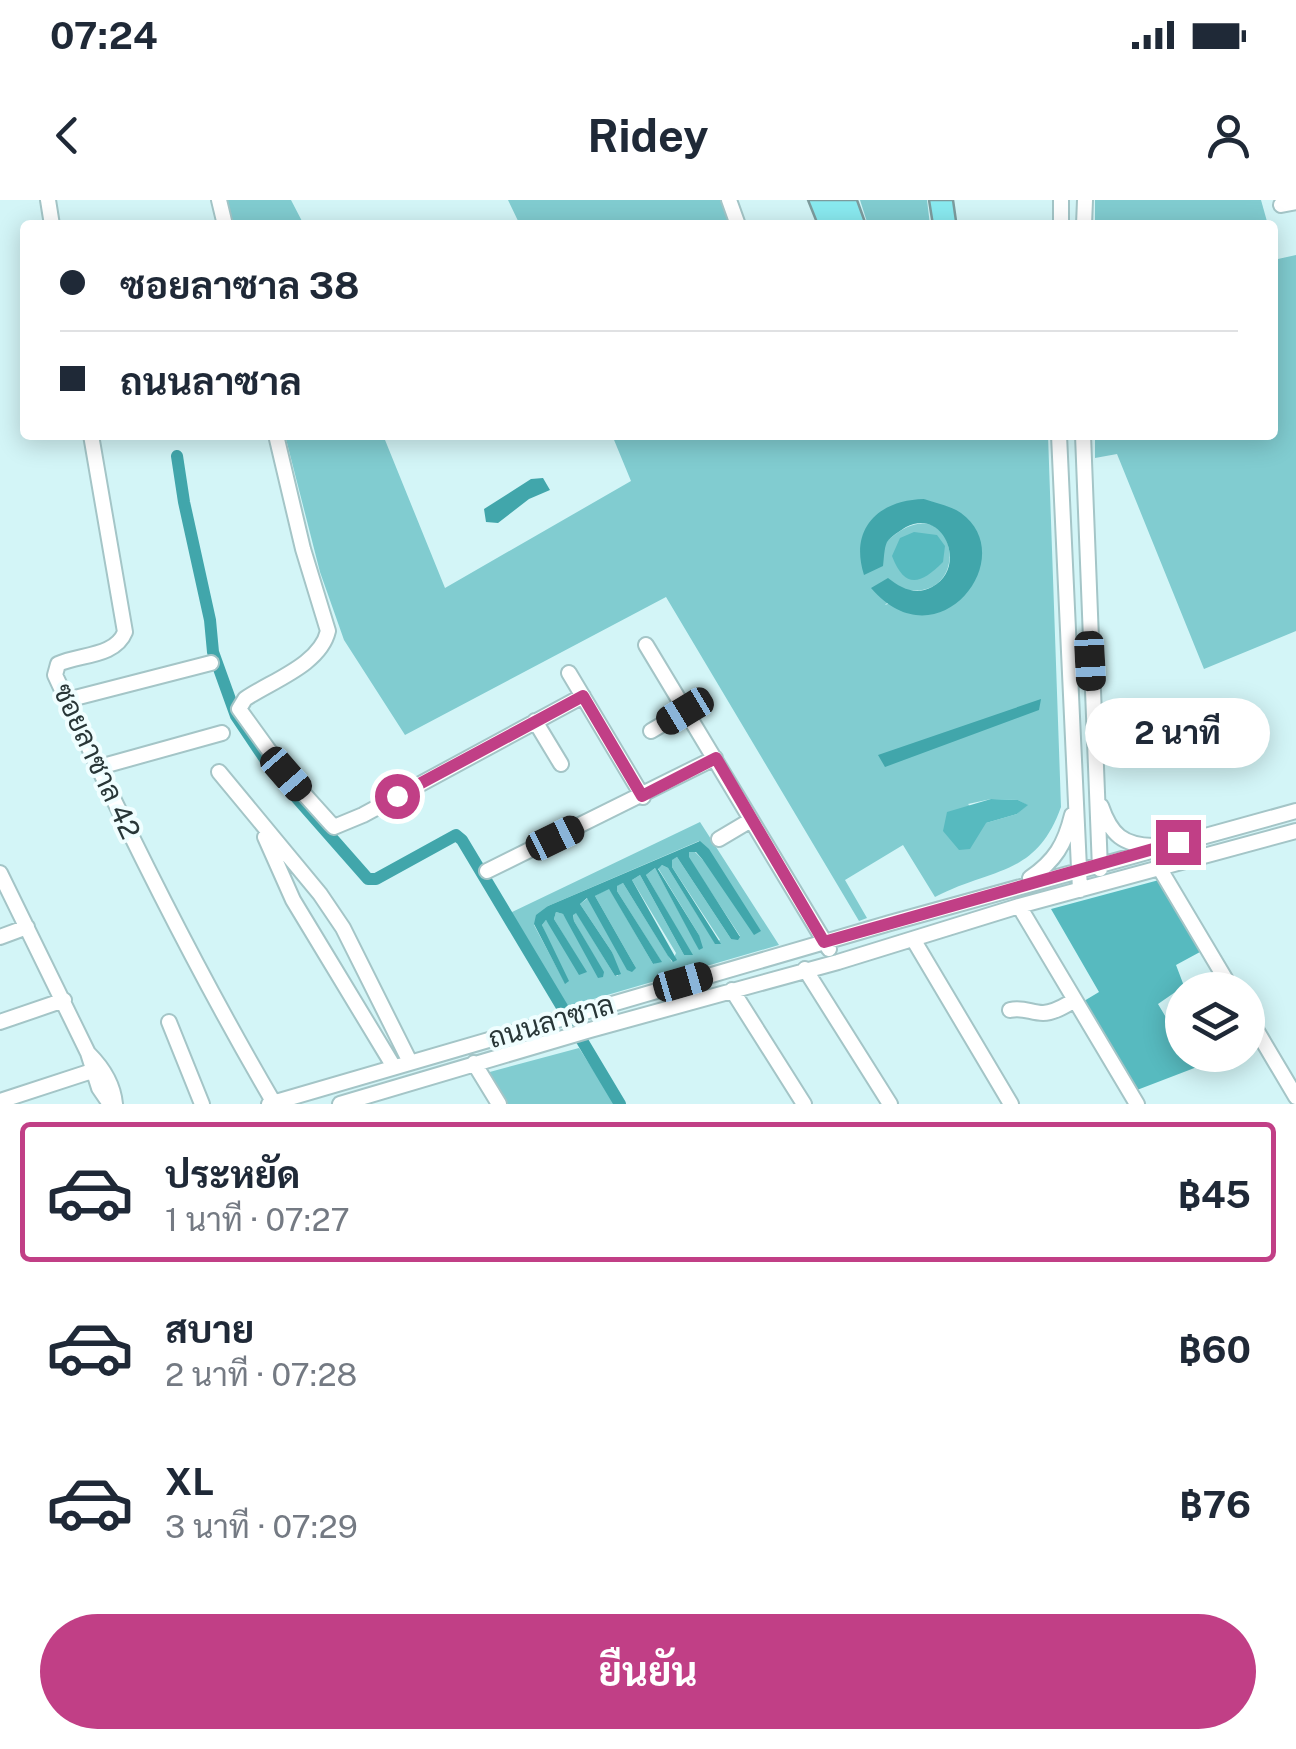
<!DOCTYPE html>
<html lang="th">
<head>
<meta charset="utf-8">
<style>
  body { margin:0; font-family:"Public Sans",Sarabun,sans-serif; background:#f6f6f7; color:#1f2937; height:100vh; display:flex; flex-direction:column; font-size:38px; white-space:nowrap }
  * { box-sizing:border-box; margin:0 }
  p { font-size:32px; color:#747a83 }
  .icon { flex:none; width:55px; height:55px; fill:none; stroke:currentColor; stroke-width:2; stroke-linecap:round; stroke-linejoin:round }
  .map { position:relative; height:904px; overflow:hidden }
  .details { display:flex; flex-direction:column; background:#fff; flex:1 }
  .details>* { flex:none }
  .guide { position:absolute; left:20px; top:20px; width:1258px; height:220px; border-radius:10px; box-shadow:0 5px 25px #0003; display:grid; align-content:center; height:220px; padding:0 40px; background:#fff }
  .buttons { position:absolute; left:1165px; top:772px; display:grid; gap:20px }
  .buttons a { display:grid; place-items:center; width:100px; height:100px; border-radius:50%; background:#fff; box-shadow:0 5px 25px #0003; font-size:50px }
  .end { position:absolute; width:45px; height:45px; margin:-22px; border:12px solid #c13f86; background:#fff; box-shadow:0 0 0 5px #fff }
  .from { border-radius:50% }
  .bubble { position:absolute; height:70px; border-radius:35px; background:#fff; box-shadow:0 5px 25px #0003; font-size:32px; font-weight:700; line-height:70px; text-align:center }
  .car { position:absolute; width:30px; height:60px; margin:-30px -15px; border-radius:12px; box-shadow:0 0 8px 2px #0007; background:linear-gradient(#222 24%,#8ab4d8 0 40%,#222 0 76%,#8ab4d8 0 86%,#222 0) }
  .guide b { display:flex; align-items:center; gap:35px; height:95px; font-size:38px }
  .guide b+b { border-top:2px solid #e0e1e3 }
  .guide i { width:25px; height:25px; background:#1f2937 }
  ul { padding:18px 0 0; list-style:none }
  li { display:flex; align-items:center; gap:30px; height:140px; margin:0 20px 15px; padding:0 20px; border:5px solid transparent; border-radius:10px }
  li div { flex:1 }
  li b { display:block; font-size:38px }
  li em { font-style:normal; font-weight:700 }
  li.on { border-color:#c13f86 }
  li>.icon { width:90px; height:90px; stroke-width:1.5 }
  .primary-button { display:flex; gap:20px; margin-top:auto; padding:20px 40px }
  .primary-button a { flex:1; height:115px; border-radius:60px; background:#c13f86; color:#fff; font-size:40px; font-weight:700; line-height:115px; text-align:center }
  .status { display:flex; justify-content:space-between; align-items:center; height:70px; padding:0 50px; background:#fff; direction:ltr }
  .status svg { height:28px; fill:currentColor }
  header { display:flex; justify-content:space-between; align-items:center; height:130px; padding:0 40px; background:#fff; font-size:45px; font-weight:700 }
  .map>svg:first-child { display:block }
  .green { fill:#81ccd0; fill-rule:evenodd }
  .forest { fill:#57babf }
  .water { fill:#41a6ab }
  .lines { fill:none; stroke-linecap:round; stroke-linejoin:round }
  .canal { stroke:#41a6ab; stroke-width:12 }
  .building { fill:#89eaf0; stroke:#7c9c9e; stroke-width:2.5 }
  .minor-casing { stroke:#a4c5c7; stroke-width:18 }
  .minor { stroke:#fff; stroke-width:14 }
  .route { stroke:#c13f86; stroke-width:12 }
  .labels { text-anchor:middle; stroke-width:8; stroke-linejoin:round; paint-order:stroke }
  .street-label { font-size:28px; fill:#283637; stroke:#f0feff }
</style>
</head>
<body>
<div class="status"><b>07:24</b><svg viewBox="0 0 49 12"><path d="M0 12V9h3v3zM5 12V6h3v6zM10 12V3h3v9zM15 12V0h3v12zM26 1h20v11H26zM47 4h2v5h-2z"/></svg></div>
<header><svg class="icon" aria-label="back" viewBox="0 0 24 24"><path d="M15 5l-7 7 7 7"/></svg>Ridey<svg class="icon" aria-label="person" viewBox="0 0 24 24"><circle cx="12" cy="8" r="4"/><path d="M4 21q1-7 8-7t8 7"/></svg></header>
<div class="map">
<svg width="1296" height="904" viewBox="0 0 1296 904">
  <rect width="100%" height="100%" fill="#d3f5f7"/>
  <path class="green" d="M223,0H291L304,25H230Z
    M508,0H721L729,25H520Z
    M860,0H927L930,25H868Z
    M1095,0H1261L1268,25H1095Z
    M1273,40L1278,59L1296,55V431L1204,469L1117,254L1095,258V235H1272Z
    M285,235H383L445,388L631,281L612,235H1048L1061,607C1036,677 993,667 935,697L903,645L845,680L867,718L859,721L666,397L405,535L344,440L320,372ZM924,299L979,371L885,405L902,389C977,406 957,278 887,341ZM991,599L1018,600L1027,605L1017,614L986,623L968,604Z
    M700,622L779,745L566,807L510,713ZM699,641L703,660L695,652H688V657L740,736L731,739L677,657L671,660L672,667L720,740L715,743L668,668L662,665L658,668L699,735V749L655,668L646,675L692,755H684L640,675L632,680L676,753L672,762L623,683L616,686L617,691L661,761L653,764L609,688L595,696L636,768L588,698L580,704L612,752L618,776H615L576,712L573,714L574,721L603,772L563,714L556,712L554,719L586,772L546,720L542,725L565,783L534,725L548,706Z
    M579,848L615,904H505L486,873Z"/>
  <path class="forest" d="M914,332L937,335L945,346L943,362C921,384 905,390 892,356L900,338Z
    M991,599L1018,600L1028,605L1017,614L986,623L970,649L959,650L943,631L947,612Z
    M1159,680L1200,752L1176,765L1184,786L1158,804L1182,844V855H1189L1197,867L1137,890L1084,801L1099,792L1051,709Z"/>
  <path class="water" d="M543,278L550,290L529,299L498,323L486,322L484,309L531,279Z
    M924,299C936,303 951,306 961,313C1022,357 938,466 871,388L888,378C901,388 915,396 932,387C968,369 945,307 906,327C900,331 891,336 887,342C884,348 884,359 883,366L864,375C849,328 879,300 924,299Z
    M1041,499L1039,510L885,567L878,555Z
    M700,641L709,649L761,731L754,735L703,660L696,652H689V657L740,737L738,740L731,739L677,657L672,660V667L721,744H715L668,668L662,665L658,669L699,735L703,748L699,750L694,741L655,668L646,675L693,755H684L640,675L632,680L677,760L673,762L668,756L623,683L617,686V691L662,762L653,764L609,689L595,696L636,768L632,772L627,770L587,698L580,704L612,752L621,774L615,776L576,713L573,715L574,721L604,772L603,777L598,778L563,714L556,712L554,719L587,772L579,775L546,720L542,725L569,781L565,784L534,724L536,715L548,706Z"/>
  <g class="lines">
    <path class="canal" d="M177,256L184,302L210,420L213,452L236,516L273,571L368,679H376L456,635L462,640L620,904"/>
  </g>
  <path class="building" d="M808,0H857L866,25H818Z
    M929,0H953L956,21L933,25Z"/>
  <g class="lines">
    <defs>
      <path id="minor" d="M48,0L52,25
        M219,0L225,25
        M729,0L738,25
        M1281,5L1296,2
        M1061,25V0
        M1084,25L1085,0
        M91,235L125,432C115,457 80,454 58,464L55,475C122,621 193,765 274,903
        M276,235L303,349L328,431C320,465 271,481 245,499L239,509L286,574L331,624L334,627L363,615L583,496
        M1059,235L1080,690
        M1083,235L1100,669
        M646,445L829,749
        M569,473L643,597
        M67,500L211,463
        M535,521L561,564
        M651,531L685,511
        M96,568L222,533
        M219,572L320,694L343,728L410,862
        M1101,606C1111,635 1123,645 1153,646
        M265,637L293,700L394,867
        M719,639L751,620
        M1160,669L1232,790
        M487,671L715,558
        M0,673L88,853L99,888L110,904
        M1030,678C1055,661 1065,644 1072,615
        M1019,706L1137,904
        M0,737L27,727
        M913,739L1011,904
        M805,769L890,904
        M732,790L804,904
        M1010,810C1024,807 1031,813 1043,813C1054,813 1066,805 1075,800
        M1248,816L1296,897
        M0,822L64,800
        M169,822L202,904
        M89,854C103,868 113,883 115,904
        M474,863L499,904
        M0,901L92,871
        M269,904L890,723L1296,611
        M340,904L590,830L838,762L1019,706L1296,631"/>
    </defs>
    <use href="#minor" class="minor-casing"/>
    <use href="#minor" class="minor"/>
  </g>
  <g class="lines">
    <path class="route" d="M397,596L583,496L642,596L716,558L824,742L1178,642"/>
  </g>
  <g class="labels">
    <g class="street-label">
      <text transform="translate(97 561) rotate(65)" y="10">ซอยลาซาล 42</text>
      <text transform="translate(551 821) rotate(-16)" y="10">ถนนลาซาล</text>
    </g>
  </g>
</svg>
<div class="buttons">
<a><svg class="icon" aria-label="layers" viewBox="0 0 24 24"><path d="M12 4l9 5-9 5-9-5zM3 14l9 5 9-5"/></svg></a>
</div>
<i class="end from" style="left:397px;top:596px"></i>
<i class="end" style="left:1178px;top:642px"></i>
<div class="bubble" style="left:1085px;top:498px;width:185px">2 นาที</div>
<i class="car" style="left:1090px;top:461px;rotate:177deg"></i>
<i class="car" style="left:685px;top:511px;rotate:239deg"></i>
<i class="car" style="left:286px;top:574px;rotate:139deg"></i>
<i class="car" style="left:555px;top:638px;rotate:64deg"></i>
<i class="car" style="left:683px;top:782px;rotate:74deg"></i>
<div class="guide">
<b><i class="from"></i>ซอยลาซาล 38</b>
<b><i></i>ถนนลาซาล</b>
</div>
</div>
<section class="details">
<ul>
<li class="on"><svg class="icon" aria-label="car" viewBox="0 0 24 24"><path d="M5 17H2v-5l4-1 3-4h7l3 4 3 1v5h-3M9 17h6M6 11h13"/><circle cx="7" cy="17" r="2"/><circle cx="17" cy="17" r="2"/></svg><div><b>ประหยัด</b><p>1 นาที · 07:27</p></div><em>฿45</em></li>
<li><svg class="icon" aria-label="car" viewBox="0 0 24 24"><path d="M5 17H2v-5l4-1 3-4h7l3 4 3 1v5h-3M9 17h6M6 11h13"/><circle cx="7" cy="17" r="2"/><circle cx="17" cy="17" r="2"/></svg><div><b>สบาย</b><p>2 นาที · 07:28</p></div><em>฿60</em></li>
<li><svg class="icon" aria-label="car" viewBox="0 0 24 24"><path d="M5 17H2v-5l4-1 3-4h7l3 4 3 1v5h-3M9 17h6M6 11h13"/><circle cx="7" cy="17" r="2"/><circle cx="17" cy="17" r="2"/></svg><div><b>XL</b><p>3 นาที · 07:29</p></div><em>฿76</em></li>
</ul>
<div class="primary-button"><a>ยืนยัน</a></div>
</section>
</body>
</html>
